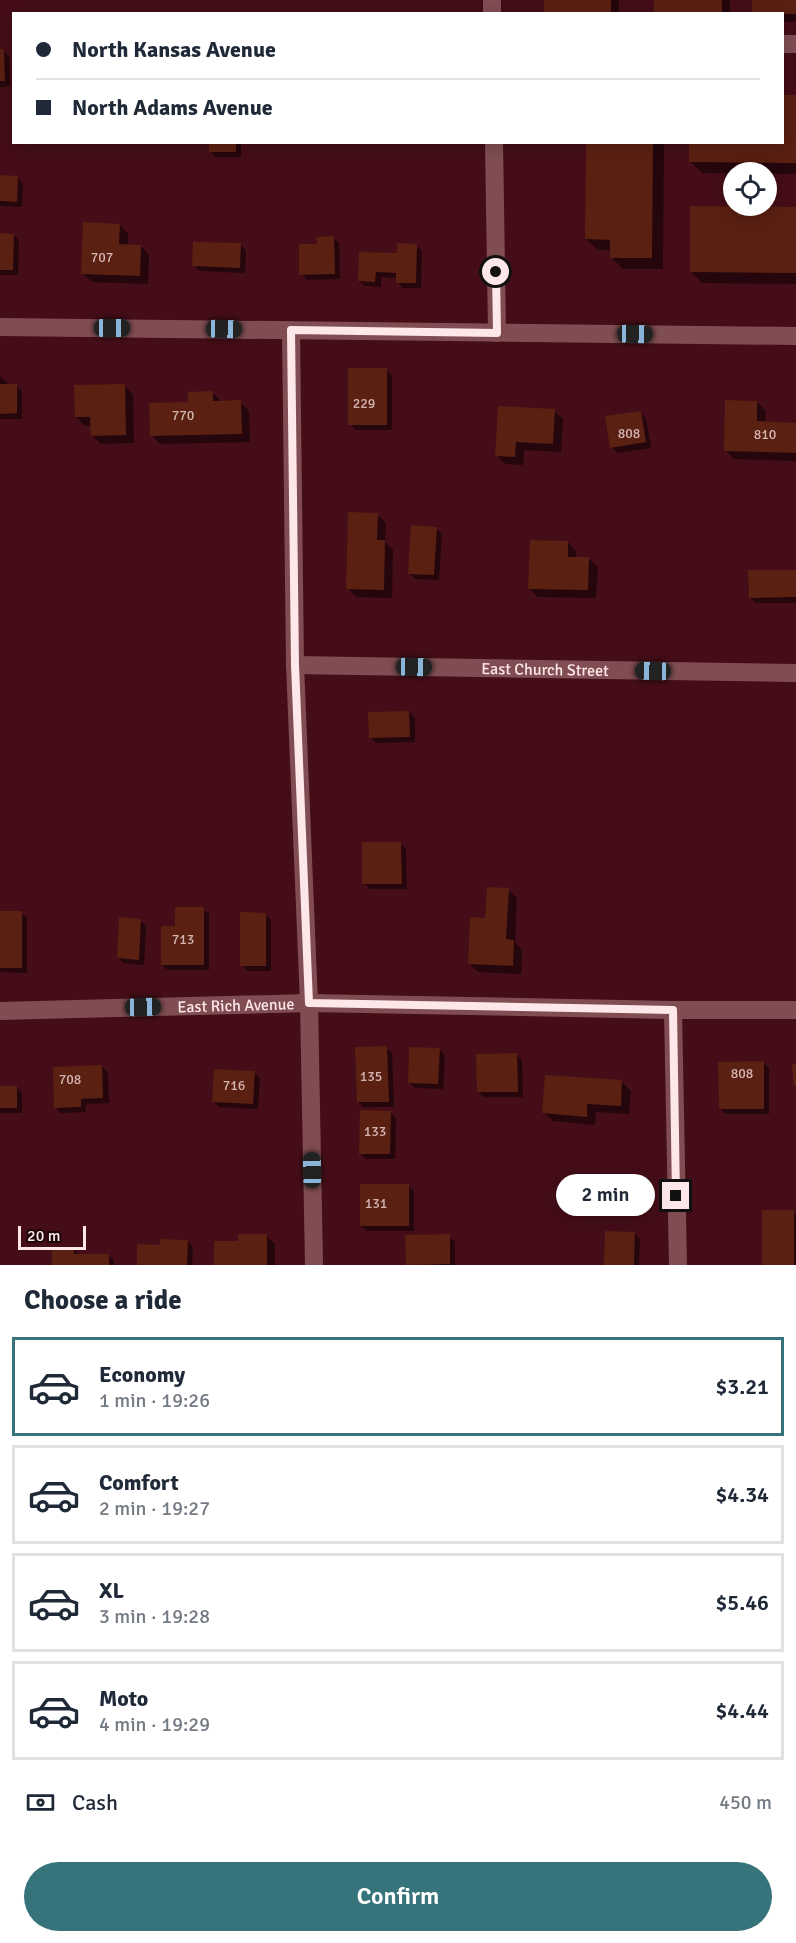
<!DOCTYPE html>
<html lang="en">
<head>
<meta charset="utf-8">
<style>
  body { margin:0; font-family:Signika,sans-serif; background:#f6f6f7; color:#1f2937; height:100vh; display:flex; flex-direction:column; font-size:22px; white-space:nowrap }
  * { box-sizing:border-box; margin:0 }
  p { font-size:20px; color:#747a83 }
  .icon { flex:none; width:33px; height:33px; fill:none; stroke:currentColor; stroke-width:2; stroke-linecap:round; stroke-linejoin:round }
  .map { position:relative; height:1265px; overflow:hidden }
  .sheet { display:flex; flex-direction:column; background:#fff; flex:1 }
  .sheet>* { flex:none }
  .top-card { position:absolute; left:12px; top:12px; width:772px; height:132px; border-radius:0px; box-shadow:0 3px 15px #0003; display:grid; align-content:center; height:132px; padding:0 24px; background:#fff }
  .tools { position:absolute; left:723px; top:162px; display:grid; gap:12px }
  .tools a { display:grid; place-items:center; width:54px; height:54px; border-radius:50%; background:#fff; box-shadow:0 3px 15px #0003; font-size:30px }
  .scale { position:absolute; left:18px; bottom:15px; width:68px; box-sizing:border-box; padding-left:6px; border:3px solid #fde7e8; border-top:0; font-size:16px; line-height:21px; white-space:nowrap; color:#fde7e8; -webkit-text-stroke:4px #1c0508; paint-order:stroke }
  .end { position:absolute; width:27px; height:27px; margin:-14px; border:8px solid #fde7e8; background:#111; box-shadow:0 0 0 3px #111 }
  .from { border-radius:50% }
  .bubble { position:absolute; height:42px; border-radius:21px; background:#fff; box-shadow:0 3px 15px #0003; font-size:20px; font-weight:600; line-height:42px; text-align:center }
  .car { position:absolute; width:18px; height:36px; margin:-18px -9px; border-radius:8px; box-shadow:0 0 4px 2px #0007; background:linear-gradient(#222 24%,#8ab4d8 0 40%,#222 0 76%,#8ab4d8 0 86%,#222 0) }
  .top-card b { display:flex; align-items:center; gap:21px; height:57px; font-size:22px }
  .top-card b+b { border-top:2px solid #e0e1e3 }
  .top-card i { width:15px; height:15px; background:#1f2937 }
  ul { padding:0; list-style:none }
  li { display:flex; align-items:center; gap:18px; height:99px; margin:0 12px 9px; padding:0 12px; border:3px solid #e0e1e3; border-radius:0px }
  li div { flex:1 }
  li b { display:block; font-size:22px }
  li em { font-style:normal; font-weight:600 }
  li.selected { border-color:#36737a }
  li>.icon { width:54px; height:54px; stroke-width:1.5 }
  h2 { padding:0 24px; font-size:27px; line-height:72px }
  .pay { display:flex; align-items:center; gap:15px; height:66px; padding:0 24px; font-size:22px }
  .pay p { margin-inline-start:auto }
  .action { display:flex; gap:12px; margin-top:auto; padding:12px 24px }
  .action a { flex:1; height:69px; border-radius:36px; background:#36737a; color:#fff; font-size:24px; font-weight:600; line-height:69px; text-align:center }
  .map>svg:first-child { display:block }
  .shadow { fill:#0007 }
  .building { fill:#5a2012 }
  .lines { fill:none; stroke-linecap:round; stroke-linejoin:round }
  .minor { stroke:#804e52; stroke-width:18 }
  .route { stroke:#fde7e8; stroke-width:8 }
  .labels { text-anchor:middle; stroke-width:4.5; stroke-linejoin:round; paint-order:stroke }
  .number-label { font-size:14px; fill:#d4b5b2 }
  .street-label { font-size:16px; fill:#fde7e8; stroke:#1c0508 }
</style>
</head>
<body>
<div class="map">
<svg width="796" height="1265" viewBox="0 0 796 1265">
  <rect width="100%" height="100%" fill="#440d17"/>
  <path class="shadow" d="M546,0H619V14H546Z
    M655,0H730V14H655Z
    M754,0H796V22H783V14Z
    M0,51H3L9,57L10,86L0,87Z
    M783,97H796V174L702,173L690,161L783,142Z
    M210,142H241V157H216L210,151Z
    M587,142H664L663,269H623L611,257V250H598L586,239Z
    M0,177L18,178L23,184L22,207L0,206Z
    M796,208V284L702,283L691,271Z
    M120,225L128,234V246H141L149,255L148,284L92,282L83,273Z
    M0,235H14L19,241L18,275H0Z
    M333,238L339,243L340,279L307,280L301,274L318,245Z
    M241,245L246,251L245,273L200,271L194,265Z
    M416,245L422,251L421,288H403L397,282V278L381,277V287L365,286L359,281L398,255Z
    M386,370L392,375V430H356L350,424Z
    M0,376L7,382V386H16L22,391V419H0Z
    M124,386L133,394L134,443L101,444L92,435V425L85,426L76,417Z
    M213,393L222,402H240L249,411L250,442L160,444L151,435L189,403Z
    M757,402L766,411L765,423L796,424V461L734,459L725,450Z
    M554,411L563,419L561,452L524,450L523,465L505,464L497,455Z
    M640,412L646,418L651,448L617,453L612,447Z
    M377,514L386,523L385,542L393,550L392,598L356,597L348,588Z
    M436,528L442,534L439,580L415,579L409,573Z
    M568,542L576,551V558L589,559L598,567L596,598L538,597L529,588Z
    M796,571V603H756L750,597Z
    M409,712L415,718V742L376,743L371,738Z
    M401,844L406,849L407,889H370L364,883Z
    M508,890L517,898L515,942L522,950L521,974L478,972L469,963L487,919Z
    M203,909L209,914V970H168L162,965L176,928Z
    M0,913H21L27,918V973L0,972Z
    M265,914L271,920V971H247L242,965Z
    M140,920L146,926L144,965L124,963L118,958Z
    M387,1048L392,1053L394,1107H364L358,1102Z
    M439,1049L445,1055L443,1089L415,1088L409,1082Z
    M517,1055L522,1061L523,1097H484L478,1092Z
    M763,1062L769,1068V1114H726L720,1109Z
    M102,1067L108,1072L109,1103L86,1104V1112L61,1113L55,1107Z
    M254,1072L260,1078L258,1109L219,1107L214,1102Z
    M622,1082L631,1091L629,1114L596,1112L595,1125L553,1121L544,1113Z
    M0,1087H17L22,1093V1113H0Z
    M390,1112L396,1118L395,1159H366L360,1153Z
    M618,1177L624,1183V1213L598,1214L592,1208Z
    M408,1186L414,1191V1231H367L361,1226Z
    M793,1211L796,1214V1265H764Z
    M635,1234L640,1239L639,1265H605Z
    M266,1236L275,1244V1265H216L240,1242Z
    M449,1236L455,1242V1265L407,1264Z
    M187,1241L193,1247L192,1265H138L162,1246Z
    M73,1248L79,1255H109L114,1261V1265H54Z"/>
  <path class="building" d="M544,0H611V14H544Z
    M654,0H722V14H654Z
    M752,0H796V14H752Z
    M0,49H4L5,81H0Z
    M783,95H796V163L689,162V142H783Z
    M209,142H236V152H209Z
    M586,142H653L652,258H610V240L585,239Z
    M0,175L18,176L17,202L0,201Z
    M690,206L796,207V273L690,272Z
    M83,222L120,224L119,244L141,245L140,276L81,274Z
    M0,233L14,234L13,270H0Z
    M334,236L335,274L299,275V244H317L316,237Z
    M193,242L241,243L240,268L192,266Z
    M397,243L417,244L416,283H396V273L376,272L375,282L358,281L359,252L397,253Z
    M348,368H387V425H348Z
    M0,384H17V413L0,414Z
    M125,384L126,435L91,436L90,417H75L74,385Z
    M213,391V401L241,400L242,434L150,436L149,403L188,402V392Z
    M725,400L757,401V421L796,423V453L724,451Z
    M498,406L555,409L553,444L516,442L515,457L495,456Z
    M641,411L646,442L610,448L605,416Z
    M348,512L378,513L377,540H385L384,590L346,589Z
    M411,525L437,527L434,575L408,574Z
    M530,540L568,541V557H589L588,590L528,589Z
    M748,570H796V597L749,598Z
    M409,711L410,737L369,738L368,712Z
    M362,842H401L402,884H362Z
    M487,887L509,888L506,939L514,940L513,966L468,964L470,917L485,918Z
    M175,907H204V965H161V926H175Z
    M0,911H22V968H0Z
    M240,912L266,913V966H240Z
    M119,917L141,919L139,960L117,958Z
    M387,1046L389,1102H357L355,1047Z
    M409,1047L440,1048L438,1084L408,1083Z
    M517,1053L518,1092H477L476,1054Z
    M764,1061V1109H719L718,1062Z
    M792,1064H796V1086H794Z
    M102,1065L103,1098L81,1099V1107L54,1108L53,1067Z
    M214,1069L255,1071L253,1104L212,1102Z
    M545,1075L622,1080L621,1106L587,1104V1117L542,1113Z
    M0,1086H17V1108H0Z
    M360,1110L391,1111L390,1154H359Z
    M619,1176V1208L591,1209L590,1177Z
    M360,1184H409V1226H360Z
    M762,1210H794V1265H762Z
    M605,1231L635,1232L634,1265H604Z
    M238,1234H267V1265H214V1241H238Z
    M450,1234V1264L406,1265L405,1235Z
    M160,1239L188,1240L187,1265H137V1244L160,1245Z
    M52,1247H74V1254H109V1265H52Z"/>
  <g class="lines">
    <g class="minor">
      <path d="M492,0V14"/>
      <path d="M783,44H796"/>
      <path d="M494,142L497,333"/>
      <path d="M0,327L796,336"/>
      <path d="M291,330L295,665L309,1003L314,1265"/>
      <path id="s1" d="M295,665L796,673"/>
      <path d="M673,1010L678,1265"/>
      <path id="s2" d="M0,1011L309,1003L673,1010H796"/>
    </g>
  </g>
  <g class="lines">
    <path class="route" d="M496,272L497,333L291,330L295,665L309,1003L673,1010L676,1196"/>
  </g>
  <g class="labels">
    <g class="number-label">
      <text x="102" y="262">707</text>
      <text x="364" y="408">229</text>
      <text x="183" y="420">770</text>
      <text x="629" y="438">808</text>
      <text x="765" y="439">810</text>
      <text x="183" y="944">713</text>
      <text x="742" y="1078">808</text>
      <text x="371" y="1081">135</text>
      <text x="70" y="1084">708</text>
      <text x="234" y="1090">716</text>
      <text x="375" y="1136">133</text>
      <text x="376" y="1208">131</text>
    </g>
    <g class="street-label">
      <text dy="6" stroke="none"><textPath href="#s1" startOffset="250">East Church Street</textPath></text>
      <text dy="6" stroke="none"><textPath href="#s2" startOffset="236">East Rich Avenue</textPath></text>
    </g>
  </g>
</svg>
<div class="tools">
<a><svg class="icon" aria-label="locate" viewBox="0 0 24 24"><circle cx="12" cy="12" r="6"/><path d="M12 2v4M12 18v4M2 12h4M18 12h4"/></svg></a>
</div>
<div class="scale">20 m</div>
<i class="end from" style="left:496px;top:272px"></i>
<i class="end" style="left:676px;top:1196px"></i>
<div class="bubble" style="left:556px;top:1174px;width:99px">2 min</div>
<i class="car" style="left:112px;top:328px;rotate:90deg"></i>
<i class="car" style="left:224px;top:329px;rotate:91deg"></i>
<i class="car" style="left:635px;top:334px;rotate:91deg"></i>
<i class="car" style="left:414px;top:667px;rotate:91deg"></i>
<i class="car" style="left:653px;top:671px;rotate:271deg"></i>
<i class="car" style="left:143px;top:1007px;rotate:89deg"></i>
<i class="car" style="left:312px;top:1170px;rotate:359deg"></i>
<div class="top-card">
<b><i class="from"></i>North Kansas Avenue</b>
<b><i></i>North Adams Avenue</b>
</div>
</div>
<section class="sheet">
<h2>Choose a ride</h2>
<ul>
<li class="selected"><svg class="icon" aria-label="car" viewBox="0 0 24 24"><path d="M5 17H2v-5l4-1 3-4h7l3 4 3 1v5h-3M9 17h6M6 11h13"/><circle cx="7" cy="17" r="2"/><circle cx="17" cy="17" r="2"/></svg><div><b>Economy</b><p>1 min · 19:26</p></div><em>$3.21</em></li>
<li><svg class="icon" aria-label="car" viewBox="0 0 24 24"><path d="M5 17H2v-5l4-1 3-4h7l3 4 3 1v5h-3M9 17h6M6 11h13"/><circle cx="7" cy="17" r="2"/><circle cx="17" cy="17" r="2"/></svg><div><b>Comfort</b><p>2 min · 19:27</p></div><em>$4.34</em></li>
<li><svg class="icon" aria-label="car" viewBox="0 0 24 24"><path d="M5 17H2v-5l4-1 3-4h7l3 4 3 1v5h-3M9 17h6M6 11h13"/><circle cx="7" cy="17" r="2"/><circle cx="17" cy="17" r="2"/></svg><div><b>XL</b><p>3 min · 19:28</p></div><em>$5.46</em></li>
<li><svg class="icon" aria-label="car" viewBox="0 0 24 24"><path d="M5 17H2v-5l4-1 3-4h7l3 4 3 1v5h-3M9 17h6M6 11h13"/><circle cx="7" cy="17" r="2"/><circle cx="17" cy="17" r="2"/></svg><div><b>Moto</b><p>4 min · 19:29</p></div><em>$4.44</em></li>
</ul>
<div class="pay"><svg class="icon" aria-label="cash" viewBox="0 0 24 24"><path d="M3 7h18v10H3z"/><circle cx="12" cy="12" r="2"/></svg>Cash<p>450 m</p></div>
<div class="action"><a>Confirm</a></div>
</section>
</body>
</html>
